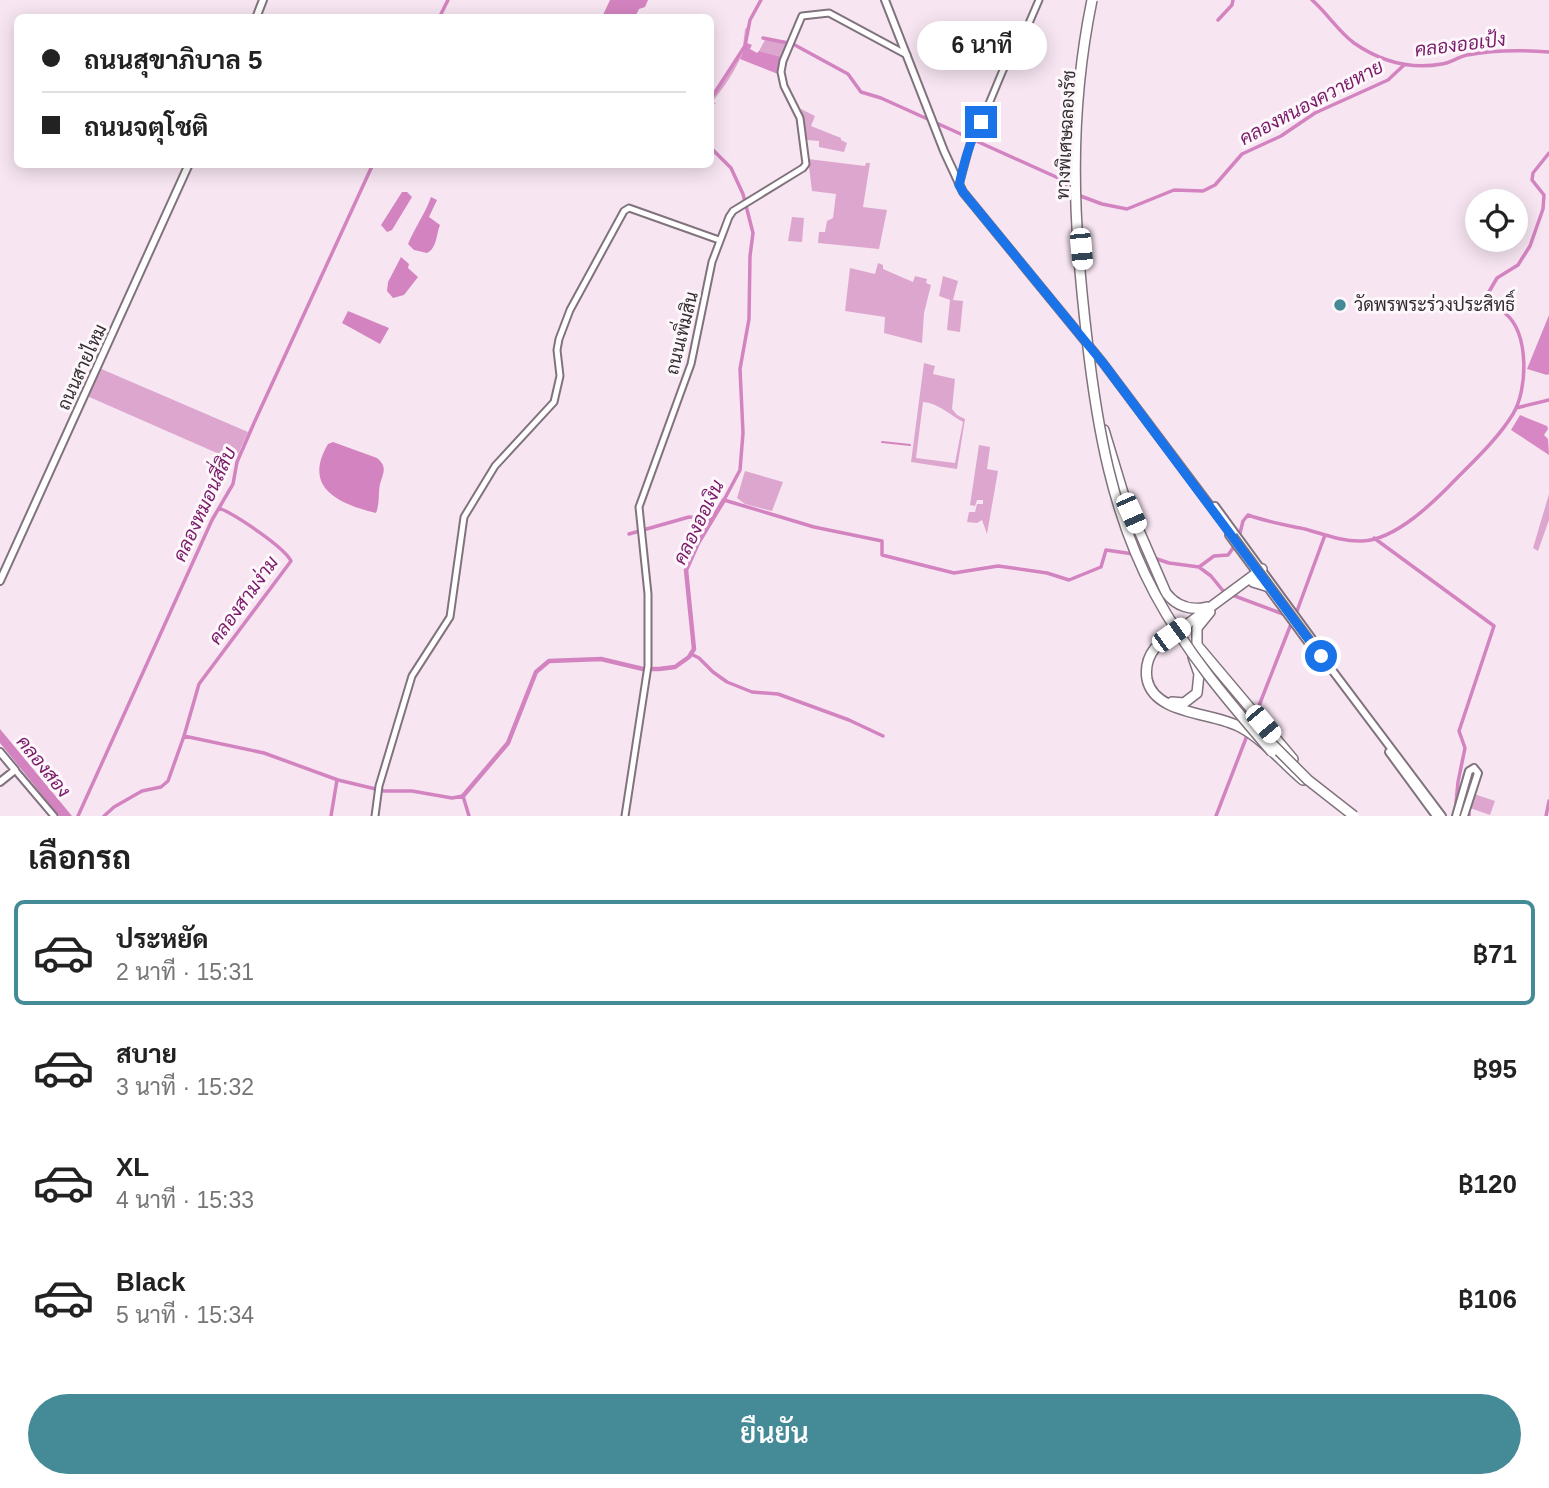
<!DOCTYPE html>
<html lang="th">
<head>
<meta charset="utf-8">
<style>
  body { margin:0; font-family:Arial,Sarabun,sans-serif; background:#f2f2f2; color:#222; height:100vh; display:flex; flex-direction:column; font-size:26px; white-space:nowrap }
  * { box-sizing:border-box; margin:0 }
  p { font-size:23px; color:#767676 }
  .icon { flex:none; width:38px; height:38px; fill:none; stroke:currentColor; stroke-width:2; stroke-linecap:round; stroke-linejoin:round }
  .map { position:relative; height:816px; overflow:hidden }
  .drawer { display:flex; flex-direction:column; background:#fff; flex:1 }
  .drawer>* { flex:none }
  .hud { position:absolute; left:14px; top:14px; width:700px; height:154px; border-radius:10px; box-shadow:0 4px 18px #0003; display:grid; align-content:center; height:154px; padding:0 28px; background:#fff }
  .buttons { position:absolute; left:1465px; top:189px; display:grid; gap:14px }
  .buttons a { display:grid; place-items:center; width:63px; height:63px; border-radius:50%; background:#fff; box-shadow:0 4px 18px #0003; font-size:35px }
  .end { position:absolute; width:32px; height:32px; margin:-16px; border:9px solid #1a73e8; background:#fff; box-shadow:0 0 0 4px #fff }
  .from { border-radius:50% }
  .bubble { position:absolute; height:49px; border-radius:24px; background:#fff; box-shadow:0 4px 18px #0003; font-size:23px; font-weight:600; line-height:49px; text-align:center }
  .car { position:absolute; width:21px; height:42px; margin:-21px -10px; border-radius:9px; box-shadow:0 0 5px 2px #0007; background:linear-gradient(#fff 24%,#345 0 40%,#fff 0 76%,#345 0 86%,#fff 0) }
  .hud b { display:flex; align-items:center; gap:24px; height:66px; font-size:26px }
  .hud b+b { border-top:2px solid #e0e0e0 }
  .hud i { width:18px; height:18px; background:#222 }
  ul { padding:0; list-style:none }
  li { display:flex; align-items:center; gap:21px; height:105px; margin:0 14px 10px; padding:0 14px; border:4px solid transparent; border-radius:10px }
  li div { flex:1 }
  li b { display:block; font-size:26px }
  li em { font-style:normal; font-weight:600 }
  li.on { border-color:#458a97 }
  li>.icon { width:63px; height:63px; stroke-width:1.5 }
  h2 { padding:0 28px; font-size:32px; line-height:84px }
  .button { display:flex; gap:14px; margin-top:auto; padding:14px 28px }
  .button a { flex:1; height:80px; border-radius:42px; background:#458a97; color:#fff; font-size:28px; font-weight:600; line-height:80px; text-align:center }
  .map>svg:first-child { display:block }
  .green { fill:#dda6cf; fill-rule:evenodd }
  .forest { fill:#d788c4 }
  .water { fill:#d384c0 }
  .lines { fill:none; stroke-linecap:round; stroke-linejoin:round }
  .stream { stroke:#d384c0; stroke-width:2 }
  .canal { stroke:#d384c0; stroke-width:3.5 }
  .river { stroke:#d384c0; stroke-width:4.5 }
  .tertiary-casing { stroke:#81737d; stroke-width:9 }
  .secondary-casing { stroke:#81737d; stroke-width:10 }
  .motorway-casing { stroke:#81737d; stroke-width:12 }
  .tertiary { stroke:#fff; stroke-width:5 }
  .secondary { stroke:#fff; stroke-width:6 }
  .motorway { stroke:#fff; stroke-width:9 }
  .secondary-bridge-casing { stroke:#81737d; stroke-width:10; stroke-linecap:butt }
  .motorway-bridge-casing { stroke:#81737d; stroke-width:12; stroke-linecap:butt }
  .secondary-bridge { stroke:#fff; stroke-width:6 }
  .motorway-bridge { stroke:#fff; stroke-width:9 }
  .route { stroke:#1a73e8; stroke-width:9 }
  .poi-dot { fill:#458a97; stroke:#fdf7fb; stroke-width:2.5 }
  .labels { text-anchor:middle; stroke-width:6; stroke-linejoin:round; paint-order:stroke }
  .street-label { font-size:18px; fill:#332d31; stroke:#fdf7fb }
  .poi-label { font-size:18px; fill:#332d31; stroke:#fdf7fb; text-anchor:start }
  .water-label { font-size:19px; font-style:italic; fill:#791b68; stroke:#fdf7fb }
</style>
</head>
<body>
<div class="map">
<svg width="1549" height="816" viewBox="0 0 1549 816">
  <rect width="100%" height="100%" fill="#f7e6f2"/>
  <path class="green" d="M749,26C747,53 730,80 713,101L716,104L711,103V96L743,46L745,29Z
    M766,38L787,41L782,57L759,51Z
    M801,109L815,116L811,126L841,138V140L847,143L844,152L819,147V141L807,140Z
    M808,159L865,166L866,163H870L863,207L887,210L879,249L818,243L819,232H825L827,221L833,218L836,194L812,191Z
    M792,217L804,218L802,242L788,241Z
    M878,263L883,265V269L913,282L915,276L927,279L926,283L931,285L924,313L922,343L884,333L885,317L845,311L850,268L875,274Z
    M943,276L958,281L953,300L963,301L960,332L947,330L950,300L939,296Z
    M924,363L935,366L933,374L955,379L952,409L957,415L965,419L957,469L911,462ZM923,402C938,403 950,415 963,422L955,463L916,458Z
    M99,368L248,432L235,461L87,396Z
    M979,445L990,447L987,469L998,471L987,534L982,520L977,523L967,522L969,512H975L977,504H983V500H977L975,506L970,505Z
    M745,471L783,482L772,511L745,504L737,498Z
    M1549,494V520L1538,551L1533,548Z
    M1474,794L1495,801L1490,815L1470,808Z"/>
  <path class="forest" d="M747,43L752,45L750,49L757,53L759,51L782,57L778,74L740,59Z
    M1549,315V374L1547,375L1527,369Z
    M1520,415L1547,426L1548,429L1544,435L1548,439L1549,455L1511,430Z"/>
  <path class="water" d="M610,0H648L645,7L639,9L635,17H602Z
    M402,192H407L412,197L392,230L387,232L381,225Z
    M431,197L437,200L429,217L440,225C436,235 437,248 427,253L414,250L408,244C415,227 425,214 431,197Z
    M401,257L409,264L408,268L418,277L404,295L393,298L387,291L388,282Z
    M348,311L389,328L380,344L342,323Z
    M333,442L377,458C388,467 383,473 380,484C378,494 380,503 376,513C339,504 302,488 328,444Z
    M0,729L72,816H59L0,743Z"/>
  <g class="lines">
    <path class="stream" d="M882,442L910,445"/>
    <path class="canal" d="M1312,0C1327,13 1338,31 1354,43C1380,61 1409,70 1442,64C1450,63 1458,57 1467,55C1493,50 1523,50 1549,52
      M439,18L448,0
      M1218,20L1232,5L1233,0
      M763,38L793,44L848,74L861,92L881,98L1065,181L1067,191L1102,204L1127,209L1174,190L1203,191L1215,185L1242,154L1281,136L1315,113L1388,80L1404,65
      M710,100L745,46L750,20L761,0
      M710,147L731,168L743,194L753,233L750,256L749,319L740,369L743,433L740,470L724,500L814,527L882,541V555L954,573L998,566L1047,573L1069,580L1101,567L1106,550L1147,556
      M1516,408L1549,400
      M629,534L689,517L712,519
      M1239,537L1243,521L1248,515C1267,522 1286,525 1305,529C1323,534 1343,542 1362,541C1396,540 1435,501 1457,478C1477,458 1499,437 1513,414C1528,389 1529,334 1506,314C1500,308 1490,305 1483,302L1497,278L1518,265L1530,246L1543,209L1544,195L1532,180L1533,173L1549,153
      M1374,538L1494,626L1459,731L1465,748L1458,782L1456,803
      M1154,558L1169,563L1199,567L1211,576L1224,592L1283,614
      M1199,567L1214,556L1228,555L1236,544
      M1297,611L1325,535
      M691,654L699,658L713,672L727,682L752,692L778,694L849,720L883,736
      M1251,726L1291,624
      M184,736L199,684L291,561C284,547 236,515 219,508
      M1469,813V816
      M78,816L212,520L233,484L237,462L254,423L373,164
      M104,816L114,807L142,791L161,787L168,781L184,736L264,753L338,780L384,791H412L452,798L463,796L469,816
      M331,816L337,780
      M1216,816L1248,733
      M1546,816L1549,801"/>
    <path class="river" d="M463,796L508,743L536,672L549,661L601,659L643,669H659L675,667L689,657L694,649L686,570L698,543L724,500"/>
    <defs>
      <path id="tertiary" d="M959,185L972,137L983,118L1003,70L1023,37L1039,0
        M15,770L54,816
        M375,816L379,786L412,676L450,617L464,517L495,466L554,402L560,376L557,350L559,339L570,310L624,211L629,208L719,240
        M625,816L648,666V594L639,507L691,364L712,262L729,217L733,211L803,168L806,164L800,118L784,86L781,72L783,61L802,16L829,13L907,55"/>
      <path id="secondary" d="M885,0L944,151L963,192L1103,363L1233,536
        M256,18L263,0
        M1215,506L1318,647
        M1229,535L1316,653
        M0,581L189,164
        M1317,650L1442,816
        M0,752L15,770L0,782
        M1389,752L1436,816
        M1456,816L1469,771L1474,768
        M1464,816L1478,773L1474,768"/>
      <path id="motorway" d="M1104,430L1124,496L1166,593C1176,606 1191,611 1207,607
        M1262,569L1155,648C1148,657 1145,667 1147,679C1154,715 1213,712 1240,727C1263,739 1283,763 1303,780
        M1253,582L1266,586
        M1210,612L1197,628V645L1293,759
        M1172,702L1184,703L1197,693L1199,674L1193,657"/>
    </defs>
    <use href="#tertiary" class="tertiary-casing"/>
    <use href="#secondary" class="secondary-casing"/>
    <use href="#motorway" class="motorway-casing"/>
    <use href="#tertiary" class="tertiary"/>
    <use href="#secondary" class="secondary"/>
    <use href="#motorway" class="motorway"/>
    <defs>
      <path id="secondary-bridge" d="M1233,536L1317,650"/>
      <path id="motorway-bridge" d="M1092,0C1068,117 1073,221 1087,339C1097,427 1112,514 1155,594C1186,652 1229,702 1272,752
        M1271,743L1308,780L1354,816"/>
    </defs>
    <use href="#secondary-bridge" class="secondary-bridge-casing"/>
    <use href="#motorway-bridge" class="motorway-bridge-casing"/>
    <use href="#secondary-bridge" class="secondary-bridge"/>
    <use href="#motorway-bridge" class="motorway-bridge"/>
  </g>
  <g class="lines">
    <path class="route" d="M981,122C969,142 964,163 959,185L963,192L1103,363L1321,656"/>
  </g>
  <circle class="poi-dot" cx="1340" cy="305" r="7"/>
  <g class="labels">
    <g class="street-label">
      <text transform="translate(1066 135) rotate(-87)" y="6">ทางพิเศษฉลองรัช</text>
      <text transform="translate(682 333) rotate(-76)" y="6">ถนนเพิ่มสิน</text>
      <text transform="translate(82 367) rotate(-65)" y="6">ถนนสายไหม</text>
    </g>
    <g class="poi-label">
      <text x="1354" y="311">วัดพรพระร่วงประสิทธิ์</text>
    </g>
    <g class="water-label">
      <text transform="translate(1460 44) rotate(-7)" y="7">คลองออเป้ง</text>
      <text transform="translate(1311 102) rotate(-28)" y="7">คลองหนองควายหาย</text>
      <text transform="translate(204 504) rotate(-65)" y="7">คลองหมอนสี่สิบ</text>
      <text transform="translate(698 522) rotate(-64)" y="7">คลองออเงิน</text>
      <text transform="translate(243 600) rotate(-54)" y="7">คลองสามง่าม</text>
      <text transform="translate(44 766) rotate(51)" y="7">คลองสอง</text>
    </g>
  </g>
</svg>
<div class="buttons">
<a><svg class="icon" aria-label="locate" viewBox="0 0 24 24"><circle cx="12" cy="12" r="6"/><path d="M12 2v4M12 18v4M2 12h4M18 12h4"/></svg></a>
</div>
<i class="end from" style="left:1321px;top:656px"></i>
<i class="end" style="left:981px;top:122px"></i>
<div class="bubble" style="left:917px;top:21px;width:130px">6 นาที</div>
<i class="car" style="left:1081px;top:249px;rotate:175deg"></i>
<i class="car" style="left:1131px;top:513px;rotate:156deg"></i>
<i class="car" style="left:1171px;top:635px;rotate:54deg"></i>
<i class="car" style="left:1263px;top:724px;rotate:140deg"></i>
<div class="hud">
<b><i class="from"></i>ถนนสุขาภิบาล 5</b>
<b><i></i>ถนนจตุโชติ</b>
</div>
</div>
<section class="drawer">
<h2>เลือกรถ</h2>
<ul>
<li class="on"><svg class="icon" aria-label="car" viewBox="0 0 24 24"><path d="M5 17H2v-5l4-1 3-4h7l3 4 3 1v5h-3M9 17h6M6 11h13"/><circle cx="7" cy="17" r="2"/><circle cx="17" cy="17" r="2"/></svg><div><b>ประหยัด</b><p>2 นาที · 15:31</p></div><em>฿71</em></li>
<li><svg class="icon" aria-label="car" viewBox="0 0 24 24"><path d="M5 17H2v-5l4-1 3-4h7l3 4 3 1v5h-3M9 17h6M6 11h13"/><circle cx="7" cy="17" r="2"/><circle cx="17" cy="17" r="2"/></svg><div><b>สบาย</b><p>3 นาที · 15:32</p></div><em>฿95</em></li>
<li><svg class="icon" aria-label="car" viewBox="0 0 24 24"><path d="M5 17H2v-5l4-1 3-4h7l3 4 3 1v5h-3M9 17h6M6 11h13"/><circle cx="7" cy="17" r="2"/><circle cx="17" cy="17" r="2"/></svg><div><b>XL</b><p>4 นาที · 15:33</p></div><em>฿120</em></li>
<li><svg class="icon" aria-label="car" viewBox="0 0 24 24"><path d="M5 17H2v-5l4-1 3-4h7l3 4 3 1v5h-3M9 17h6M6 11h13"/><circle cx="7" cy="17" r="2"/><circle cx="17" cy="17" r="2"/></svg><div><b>Black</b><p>5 นาที · 15:34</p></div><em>฿106</em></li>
</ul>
<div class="button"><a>ยืนยัน</a></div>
</section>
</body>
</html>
